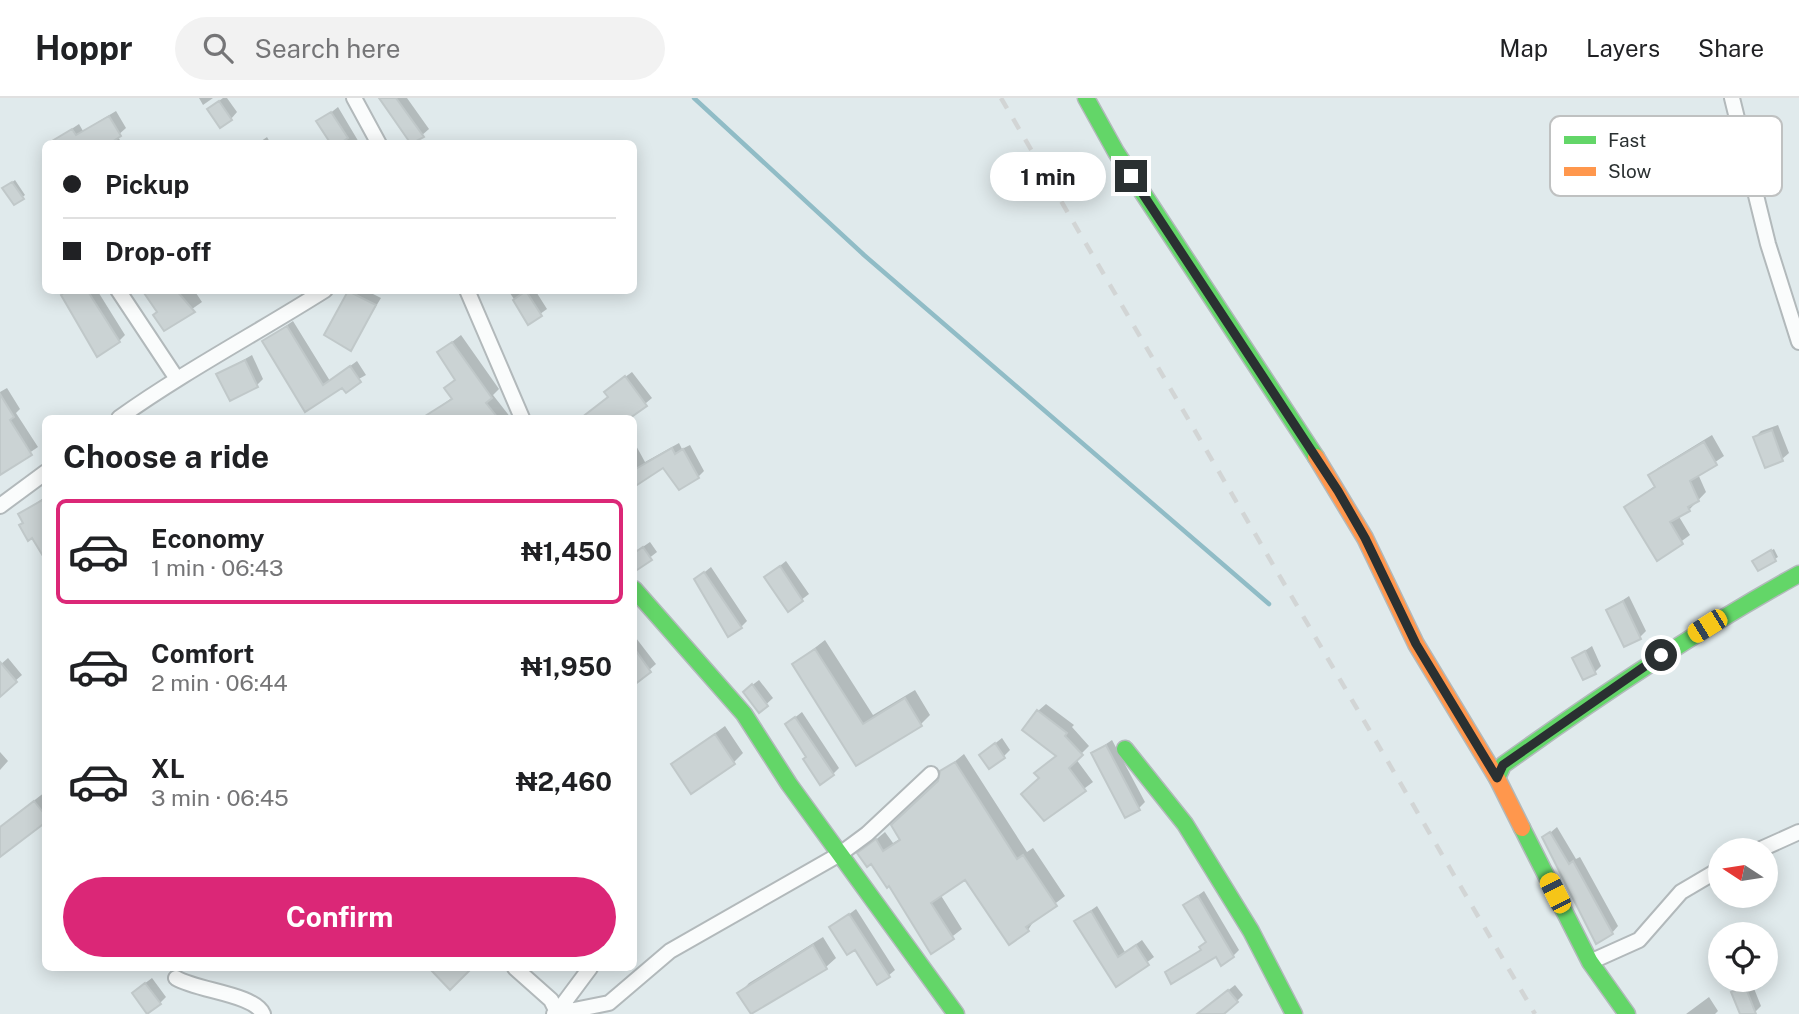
<!DOCTYPE html>
<html lang="en">
<head>
<meta charset="utf-8">
<style>
  body { margin:0; font-family:"Public Sans",sans-serif; background:#f2f2f2; color:#202124; height:100vh; display:flex; flex-direction:column; font-size:26px; white-space:nowrap }
  * { box-sizing:border-box; margin:0 }
  p { font-size:23px; color:#757577 }
  .icon { flex:none; width:38px; height:38px; fill:none; stroke:currentColor; stroke-width:2; stroke-linecap:round; stroke-linejoin:round }
  .map { position:relative; flex:1; overflow:hidden }
  .sheet { position:absolute; left:42px; top:317px; width:595px; height:556px; display:flex; flex-direction:column; background:#fff; border-radius:10px; box-shadow:0 4px 18px #0003 }
  .sheet>* { flex:none }
  .top-card { position:absolute; left:42px; top:42px; width:595px; height:154px; border-radius:10px; box-shadow:0 4px 18px #0003; display:grid; align-content:center; height:154px; padding:0 21px; background:#fff }
  .needle { width:46px; rotate:282deg }
  .buttons { position:absolute; left:1708px; top:740px; display:grid; gap:14px }
  .buttons a { display:grid; place-items:center; width:70px; height:70px; border-radius:50%; background:#fff; box-shadow:0 4px 18px #0003; font-size:35px }
  .end { position:absolute; width:32px; height:32px; margin:-16px; border:9px solid #2a3031; background:#fff; box-shadow:0 0 0 4px #fff }
  .from { border-radius:50% }
  .bubble { position:absolute; height:49px; border-radius:24px; background:#fff; box-shadow:0 4px 18px #0003; font-size:23px; font-weight:700; line-height:49px; text-align:center }
  .car { position:absolute; width:21px; height:42px; margin:-21px -10px; border-radius:9px; box-shadow:0 0 5px 2px #0007; background:linear-gradient(#f5c518 24%,#345 0 40%,#f5c518 0 76%,#345 0 86%,#f5c518 0) }
  .top-card b { display:flex; align-items:center; gap:24px; height:66px; font-size:26px }
  .top-card b+b { border-top:2px solid #e0e0e0 }
  .top-card i { width:18px; height:18px; background:#202124 }
  ul { padding:0; list-style:none }
  li { display:flex; align-items:center; gap:21px; height:105px; margin:0 14px 10px; padding:0 7px; border:4px solid transparent; border-radius:10px }
  li div { flex:1 }
  li b { display:block; font-size:26px }
  li em { font-style:normal; font-weight:700 }
  li.on { border-color:#db2777 }
  li>.icon { width:63px; height:63px; stroke-width:1.5 }
  h2 { padding:0 21px; font-size:32px; line-height:84px }
  .cta { display:flex; gap:14px; margin-top:auto; padding:14px 21px }
  .cta a { flex:1; height:80px; border-radius:42px; background:#db2777; color:#fff; font-size:28px; font-weight:700; line-height:80px; text-align:center }
  header { display:flex; align-items:center; gap:42px; box-sizing:border-box; height:98px; padding:0 35px; background:#fff; border-bottom:2px solid #e0e0e0 }
  header strong { font-size:33px }
  nav { display:flex; gap:38px; margin-inline-start:auto; font-size:24px }
  .search { width:490px; height:63px; background:#f2f2f2; display:flex; align-items:center; gap:18px; box-sizing:border-box; padding:0 24px; border-radius:38px; color:#757577; font-size:26px }
  .map>svg:first-child { display:block }
  .shadow { fill:#0003 }
  .lines { fill:none; stroke-linecap:round; stroke-linejoin:round }
  .stream { stroke:#90bcc6; stroke-width:4.5 }
  .building { fill:#cbd3d4; stroke:#c0c8c9; stroke-width:2 }
  .street-casing { stroke:#b2b9bb; stroke-width:18 }
  .fast-casing { stroke:#b2b9bb; stroke-width:19 }
  .slow-casing { stroke:#b2b9bb; stroke-width:19 }
  .street { stroke:#fafcfc; stroke-width:14 }
  .fast { stroke:#63d668; stroke-width:16 }
  .slow { stroke:#ff974d; stroke-width:16 }
  .rail { stroke:#d2d5d5; stroke-width:4.5; stroke-dasharray:12 12; stroke-linecap:butt }
  .route { stroke:#2a3031; stroke-width:9 }
  .key { fill:#fff; stroke:#bfc1c1; stroke-width:2 }
  .key-label { font-size:19px; fill:#2a3031 }
</style>
</head>
<body>
<header>
<strong>Hoppr</strong>
<div class="search"><svg class="icon" aria-label="search" viewBox="0 0 24 24"><circle cx="10" cy="10" r="6"/><path d="M15 15l6 6"/></svg>Search here</div>
<nav><a>Map</a><a>Layers</a><a>Share</a></nav>
</header>
<div class="map">
<svg width="1799" height="916" viewBox="0 0 1799 916">
  <rect width="100%" height="100%" fill="#e0eaec"/>
  <path class="shadow" d="M199,0H213L203,7Z
    M223,0H227L237,14L231,21L216,5Z
    M380,0H407L429,31L413,45Z
    M338,9L360,46H337L319,24Z
    M116,13L126,30L117,38L123,46L52,44L79,26L83,33Z
    M267,39L271,46H257Z
    M15,82L25,97L15,105L7,88Z
    M68,192H97L125,237L119,243Z
    M149,192H194L202,204L165,230Z
    M351,192H365L381,200L350,251Z
    M508,192H535L547,211L529,224Z
    M293,223L330,283L357,263L366,277L305,311L264,243Z
    M461,237L499,291L493,297L511,320H468L464,316L458,320H424L453,299L446,290L456,281L439,254Z
    M252,257L263,281L257,287L219,276Z
    M632,274L652,300L628,320H591L588,316L610,298L613,288Z
    M7,290L20,311L16,315L38,349L0,375V294Z
    M1778,327L1789,355L1782,361L1766,367L1755,339L1761,333Z
    M1712,337L1724,358L1698,376L1706,394L1689,412L1678,417L1690,437L1657,461L1626,409L1656,387L1651,377L1658,370Z
    M634,344L645,364L679,345L682,351L690,347L704,373L698,379L663,368L634,387Z
    M46,398V444L33,438L20,417Z
    M650,444L657,454L634,472V455Z
    M1774,451L1778,459L1775,461L1757,460Z
    M786,463L809,496L788,512L766,479Z
    M711,469L747,523L741,529L696,481Z
    M1629,498L1646,533L1640,539L1608,512Z
    M636,540L656,566L634,585V542Z
    M825,542L873,617L915,592L930,617L921,626L856,666L794,566Z
    M1592,548L1601,568L1595,574L1574,560Z
    M8,560L22,577L0,596V567Z
    M759,582L773,600L759,613L751,588Z
    M1046,606L1074,627L1072,629L1089,648L1076,661L1093,684L1045,720L1041,680L1058,657L1038,613Z
    M802,614L839,670L833,676L793,621Z
    M725,628L743,655L733,665L673,666Z
    M1002,640L1010,652L1004,658L988,651Z
    M1112,642L1145,704L1139,710L1093,655Z
    M0,654L8,663L0,672Z
    M964,656L1027,754L1033,750L1065,798L1035,821L1028,832L966,780L940,796L962,831L932,854L890,786L872,763L859,756L885,734L893,745L901,740L939,683L942,674Z
    M45,694L46,722L0,757V729Z
    M1557,729L1576,761L1580,759L1618,828L1612,835L1544,740Z
    M1204,793L1239,852L1233,858L1216,857L1167,874L1202,851L1207,843L1185,807Z
    M1097,808L1125,854L1142,842L1154,859L1117,887L1076,823Z
    M856,811L895,872L888,878L831,830Z
    M823,839L836,860L826,869L752,915L740,895L749,885Z
    M152,880L166,899L160,905L140,889Z
    M1751,883L1761,908L1755,914L1742,916L1733,894Z
    M1235,887L1243,897L1237,903L1221,916H1198Z
    M1709,899L1718,913L1715,916H1686Z"/>
  <g class="lines">
    <path class="stream" d="M694,0L864,157L1269,506"/>
  </g>
  <path class="building" d="M379,0H396L424,39L411,46Z
    M219,3L232,22L220,30L207,11Z
    M331,14L348,40L339,46H331L316,23Z
    M109,18L121,38L109,46H47L72,31L76,37Z
    M12,84L24,101L14,107L2,90Z
    M68,192H87L120,244L97,259L61,197Z
    M142,192H176L195,214L164,233L153,217L157,214Z
    M348,193L376,207L351,253L324,237Z
    M526,193L542,218L528,227L513,202Z
    M287,228L323,287L350,268L361,284L346,295L342,290L305,314L262,243Z
    M452,244L492,300L486,305L498,320H422L452,301L444,290L455,282L437,254Z
    M245,262L258,289L230,303L216,276Z
    M625,278L647,308L630,320H581L608,299L604,294Z
    M0,296L14,319L10,322L32,357L0,377Z
    M1772,332L1783,363L1765,370L1753,339Z
    M1704,344L1717,367L1690,383L1699,403L1688,409L1690,413L1670,424L1683,446L1657,463L1624,409L1655,389L1648,377Z
    M672,350L675,356L683,351L699,380L679,392L663,370L634,389V372Z
    M46,400V463L32,440L28,443L19,427L23,425L18,416Z
    M643,449L652,462L634,474V455Z
    M1771,452L1776,463L1758,473L1752,463Z
    M780,468L803,503L788,514L764,479Z
    M704,474L742,530L728,539L694,481Z
    M1623,503L1641,541L1624,549L1606,512Z
    M634,550L651,574L634,587Z
    M815,551L863,626L905,600L922,628L856,668L792,566Z
    M1585,553L1596,576L1583,582L1572,560Z
    M0,564L17,584L0,599Z
    M752,586L768,608L759,615L743,594Z
    M1037,612L1067,635L1065,638L1083,657L1069,670L1086,693L1044,723L1021,696L1039,680L1034,675L1056,658L1022,632Z
    M795,619L834,677L820,687L803,661L806,659L785,626Z
    M715,636L735,666L691,696L671,666Z
    M995,645L1005,660L989,671L979,657Z
    M1106,647L1140,712L1125,720L1091,655Z
    M955,664L1017,761L1023,757L1057,808L1026,829L1029,833L1009,847L965,782L931,805L954,841L931,856L889,788L887,790L871,766L867,769L857,755L876,741L883,753L900,742L891,727L938,683L940,673Z
    M34,703L46,718V724L0,759V729Z
    M1550,734L1569,766L1573,763L1613,836L1596,846L1542,739Z
    M1198,798L1234,859L1221,868L1216,859L1171,886L1165,874L1201,852L1199,849L1206,844L1183,807Z
    M1091,813L1118,859L1136,847L1149,867L1116,889L1074,823Z
    M849,816L890,879L877,887L855,852L847,857L829,829Z
    M813,847L827,871L751,916L737,895Z
    M429,870H472L450,892Z
    M145,885L161,906L147,916L132,895Z
    M1745,888L1756,916H1740L1731,894Z
    M1228,892L1238,904L1224,916H1197Z"/>
  <g class="lines">
    <defs>
      <path id="street" d="M354,0L379,46
        M1732,0L1768,146L1799,244
        M118,192L177,281
        M467,192L522,320
        M119,320C185,273 257,235 325,192
        M0,408L46,374
        M1759,752L1799,734
        M1590,864L1639,842L1681,794L1720,771
        M515,870L551,902L558,916
        M176,880C198,893 254,896 263,916
        M558,913L590,870
        M554,916L609,905L670,853L840,756L867,736L931,676"/>
      <path id="fast" d="M1086,0L1116,54L1316,359
        M634,491L744,616L789,686L956,916
        M1125,651L1185,726L1251,833L1294,916
        M1497,680L1503,667C1599,598 1696,533 1799,476
        M1522,730L1590,864L1627,916"/>
      <path id="slow" d="M1316,359L1365,440L1416,546L1497,680L1522,730"/>
    </defs>
    <use href="#street" class="street-casing"/>
    <use href="#fast" class="fast-casing"/>
    <use href="#slow" class="slow-casing"/>
    <use href="#street" class="street"/>
    <use href="#fast" class="fast"/>
    <use href="#slow" class="slow"/>
    <path class="rail" d="M1001,0L1535,916"/>
  </g>
  <g class="lines">
    <path class="route" d="M1131,78L1338,393L1365,440L1416,546L1497,680L1503,667L1661,557"/>
  </g>
  <rect x="1550" y="18" width="232" height="80" rx="10" class="key"/>
  <rect x="1564" y="38" width="32" height="8" fill="#63d668"/>
  <rect x="1564" y="69" width="32" height="9" fill="#ff974d"/>
  <g class="key-label">
    <text x="1608" y="49">Fast</text>
    <text x="1608" y="80">Slow</text>
  </g>
</svg>
<div class="buttons">
<a><svg class="needle" viewBox="-14 -14 28 28"><path d="M0-13l5 13h-10z" fill="#e53935"/><path d="M0 13l5-13h-10z" fill="#757577"/></svg></a>
<a><svg class="icon" aria-label="locate" viewBox="0 0 24 24"><circle cx="12" cy="12" r="6"/><path d="M12 2v4M12 18v4M2 12h4M18 12h4"/></svg></a>
</div>
<i class="end from" style="left:1661px;top:557px"></i>
<i class="end" style="left:1131px;top:78px"></i>
<div class="bubble" style="left:990px;top:54px;width:116px">1 min</div>
<i class="car" style="left:1707px;top:528px;rotate:238deg"></i>
<i class="car" style="left:1555px;top:795px;rotate:333deg"></i>
<div class="top-card">
<b><i class="from"></i>Pickup</b>
<b><i></i>Drop-off</b>
</div>
<section class="sheet">
<h2>Choose a ride</h2>
<ul>
<li class="on"><svg class="icon" aria-label="car" viewBox="0 0 24 24"><path d="M5 17H2v-5l4-1 3-4h7l3 4 3 1v5h-3M9 17h6M6 11h13"/><circle cx="7" cy="17" r="2"/><circle cx="17" cy="17" r="2"/></svg><div><b>Economy</b><p>1 min · 06:43</p></div><em>₦1,450</em></li>
<li><svg class="icon" aria-label="car" viewBox="0 0 24 24"><path d="M5 17H2v-5l4-1 3-4h7l3 4 3 1v5h-3M9 17h6M6 11h13"/><circle cx="7" cy="17" r="2"/><circle cx="17" cy="17" r="2"/></svg><div><b>Comfort</b><p>2 min · 06:44</p></div><em>₦1,950</em></li>
<li><svg class="icon" aria-label="car" viewBox="0 0 24 24"><path d="M5 17H2v-5l4-1 3-4h7l3 4 3 1v5h-3M9 17h6M6 11h13"/><circle cx="7" cy="17" r="2"/><circle cx="17" cy="17" r="2"/></svg><div><b>XL</b><p>3 min · 06:45</p></div><em>₦2,460</em></li>
</ul>
<div class="cta"><a>Confirm</a></div>
</section>
</div>
</body>
</html>
